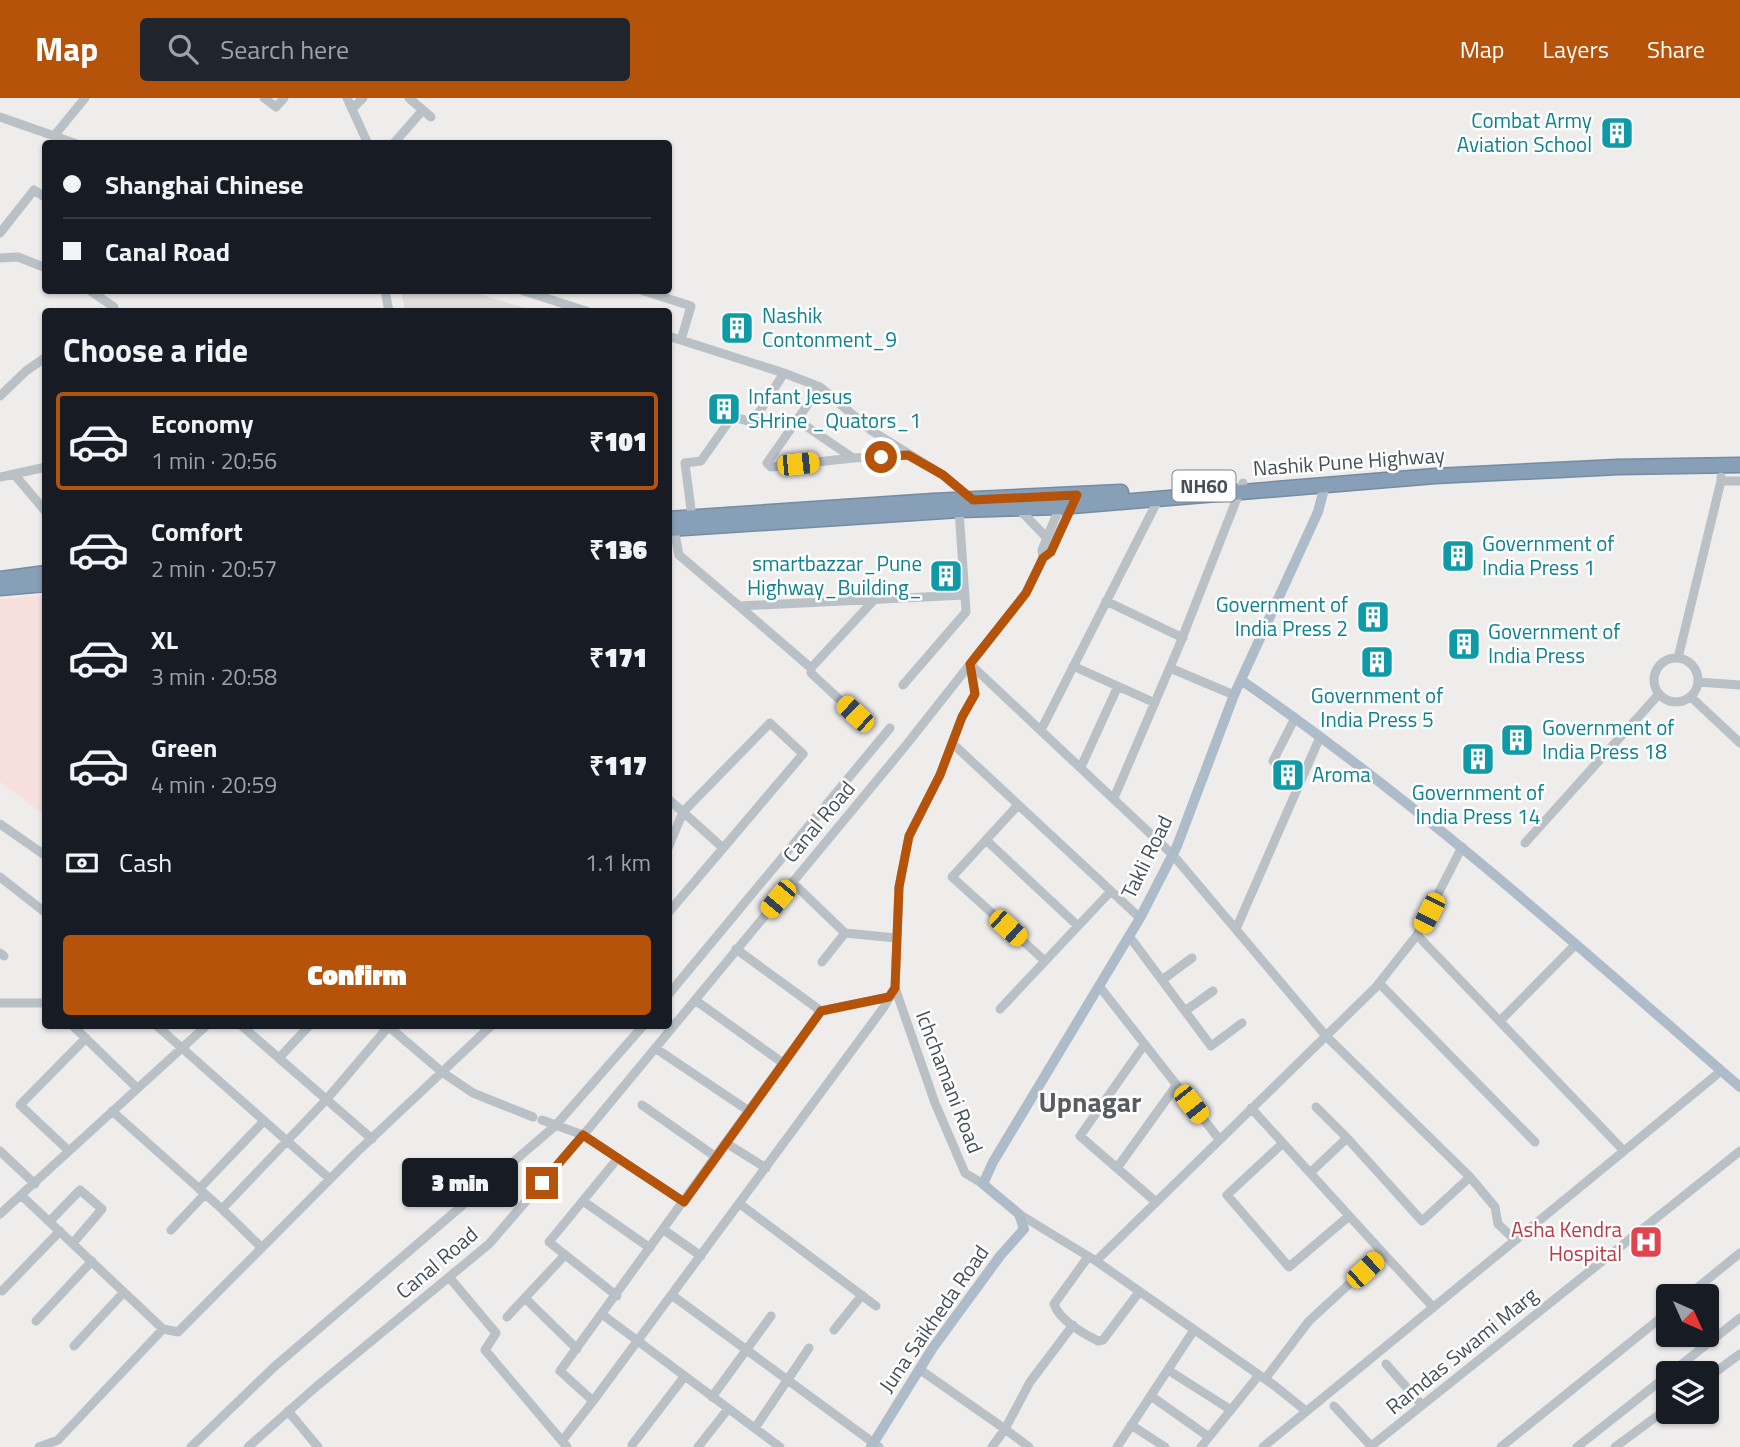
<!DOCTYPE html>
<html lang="en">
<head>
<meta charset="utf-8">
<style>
  body { margin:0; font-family:"Titillium Web",sans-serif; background:#20242c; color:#f1f3f6; height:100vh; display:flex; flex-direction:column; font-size:26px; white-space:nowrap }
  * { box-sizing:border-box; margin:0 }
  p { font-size:23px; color:#9ea1a6 }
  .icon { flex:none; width:38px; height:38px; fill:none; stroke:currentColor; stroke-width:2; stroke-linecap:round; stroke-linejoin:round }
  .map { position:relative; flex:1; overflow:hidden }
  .sheet { position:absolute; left:42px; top:210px; width:630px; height:721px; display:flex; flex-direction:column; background:#171b24; border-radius:7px; box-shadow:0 2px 5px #0004 }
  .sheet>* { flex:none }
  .hud { position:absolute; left:42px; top:42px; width:630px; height:154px; border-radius:7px; box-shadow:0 2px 5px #0004; display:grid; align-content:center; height:154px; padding:0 21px; background:#171b24 }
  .needle { width:46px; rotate:135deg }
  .buttons { position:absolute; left:1656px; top:1186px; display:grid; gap:14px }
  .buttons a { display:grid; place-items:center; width:63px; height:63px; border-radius:7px; background:#171b24; box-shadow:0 2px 5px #0004; font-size:35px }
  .end { position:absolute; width:32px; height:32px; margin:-16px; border:9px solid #b45309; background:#fff; box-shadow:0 0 0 4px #fff }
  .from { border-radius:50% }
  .bubble { position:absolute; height:49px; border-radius:7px; background:#171b24; box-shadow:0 2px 5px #0004; font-size:23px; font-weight:800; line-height:49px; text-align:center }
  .car { position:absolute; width:21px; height:42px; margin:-21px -10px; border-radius:9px; box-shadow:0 0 5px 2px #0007; background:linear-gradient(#f5c518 24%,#345 0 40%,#f5c518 0 76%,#345 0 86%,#f5c518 0) }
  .hud b { display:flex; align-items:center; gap:24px; height:66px; font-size:26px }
  .hud b+b { border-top:2px solid #363941 }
  .hud i { width:18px; height:18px; background:#f1f3f6 }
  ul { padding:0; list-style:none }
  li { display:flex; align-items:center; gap:21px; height:98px; margin:0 14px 10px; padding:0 7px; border:4px solid transparent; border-radius:7px }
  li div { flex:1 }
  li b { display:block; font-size:26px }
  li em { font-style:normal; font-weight:800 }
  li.selected { border-color:#b45309 }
  li>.icon { width:63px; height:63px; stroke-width:1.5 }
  h2 { padding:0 21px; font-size:32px; line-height:84px }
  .pay { display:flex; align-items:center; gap:18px; height:77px; padding:0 21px; font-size:26px }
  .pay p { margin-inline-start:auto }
  .primary-button { display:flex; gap:14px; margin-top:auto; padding:14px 21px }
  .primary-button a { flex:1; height:80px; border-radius:7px; background:#b45309; color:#fff; font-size:28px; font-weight:800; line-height:80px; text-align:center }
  header { display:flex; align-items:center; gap:42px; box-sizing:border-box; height:98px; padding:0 35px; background:#b45309; color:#fff }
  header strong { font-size:33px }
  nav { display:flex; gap:38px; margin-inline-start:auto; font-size:24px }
  .search { width:490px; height:63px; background:#20242c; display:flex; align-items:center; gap:18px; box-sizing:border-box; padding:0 24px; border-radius:7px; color:#9ea1a6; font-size:26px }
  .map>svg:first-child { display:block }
  .education { fill:#e0dddd }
  .medical { fill:#f7dfdd }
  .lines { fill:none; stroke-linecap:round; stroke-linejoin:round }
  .highway-casing { stroke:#748ba2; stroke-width:17 }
  .minor { stroke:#b9c1c7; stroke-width:9 }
  .major { stroke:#aebcc9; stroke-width:10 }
  .highway { stroke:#88a0b7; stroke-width:14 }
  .route { stroke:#b45309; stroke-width:9 }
  .labels { text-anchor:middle; stroke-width:5; stroke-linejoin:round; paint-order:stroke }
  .shield { fill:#fff; stroke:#7e8489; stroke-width:2 }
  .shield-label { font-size:19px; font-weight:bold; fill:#465057 }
  .culture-label { font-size:21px; fill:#0d838f; stroke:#fff; text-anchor:start }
  .street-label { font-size:21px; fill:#465057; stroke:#fff }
  .health-label { font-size:21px; fill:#be3a42; stroke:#fff; text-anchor:end }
  .district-label { font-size:28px; font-weight:bold; fill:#5a5d60; stroke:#fff }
</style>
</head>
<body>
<header>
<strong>Map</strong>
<div class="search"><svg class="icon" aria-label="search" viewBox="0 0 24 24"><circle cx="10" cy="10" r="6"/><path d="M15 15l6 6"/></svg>Search here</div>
<nav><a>Map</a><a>Layers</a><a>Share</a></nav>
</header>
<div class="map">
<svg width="1740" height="1349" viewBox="0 0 1740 1349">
  <rect width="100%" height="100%" fill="#efecec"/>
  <path class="education" d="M401,193H468L535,213H405Z"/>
  <path class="medical" d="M45,497H46L45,717L0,684V501Z"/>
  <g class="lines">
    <defs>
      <path id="highway" d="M668,421L933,403L1121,394
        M668,431L959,412L1060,409L1435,378L1618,369L1740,367
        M0,481L46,475
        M0,490L46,486"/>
    </defs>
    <use href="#highway" class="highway-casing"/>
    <path class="minor" d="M264,0L276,9L284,0
      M347,0L368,46
      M409,0L431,19
      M352,11L363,0
      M0,19L77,46
      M54,38L85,0
      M393,46L423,12
      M0,135L34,92L46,100
      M0,160L18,159L46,170
      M89,192L114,209L113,214
      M385,192L389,214
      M521,192L589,214
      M641,192L691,208L681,242
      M668,238L784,275L820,289L872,333L943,377L971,401
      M820,289L767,365L771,369L853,360
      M0,298L26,273L46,259
      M797,322L853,360L908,357
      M14,376L46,414
      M0,379L46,369
      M1721,379V383H1740
      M1018,410L1047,440
      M692,419L685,365L701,363L732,319L753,324L784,275
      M674,431L679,457L739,508L965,497
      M1043,460L1042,452L1061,406
      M1106,503L1183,540
      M739,508L811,570L875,501
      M1678,560L1721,383
      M1654 582a22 22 0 1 1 44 0a22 22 0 1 1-44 0Z
      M970,566L1173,757L1326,938L1376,889L1417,837
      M970,566L975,596L962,619L940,677L909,738L899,789L895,890L935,1005L965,1075L983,1086
      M1073,568L1155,605
      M811,570V575L855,616
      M1170,570L1234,597
      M1698,584L1740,587
      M903,587L966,514L959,412
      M1691,599L1740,645
      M1041,632L1159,400
      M952,645L1140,820
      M1273,663L1295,620
      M1081,669L1118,588
      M1114,700L1179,548L1243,385
      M668,701L683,714L668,750
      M1018,707L952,779L1045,863
      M0,726L46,758
      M986,742L1078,828
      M1525,745L1659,596
      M1462,749L1417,837L1624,1053L1721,973
      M0,779L46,815
      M792,784L845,835L896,840
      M668,815L803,656L770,625L683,714L723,750
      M1236,831L1320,639
      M1129,838L1211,948L1242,925
      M736,851L821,913L560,1273L593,1303L884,909L895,890
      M0,855L4,858
      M822,864L845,835
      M1162,882L1192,860
      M1379,885L1535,1044
      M1099,888L1219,1041
      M668,897L890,630
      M695,902L783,965
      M0,905H46
      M1000,911L1111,793
      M821,913L889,899
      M1185,913L1213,893
      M1500,923L1576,846
      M73,928L137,990
      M157,928L330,1081
      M242,928L372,1041
      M388,928L442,974L491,928
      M1144,947L1080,1038L1156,1104
      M655,950L749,1013
      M279,960L309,928
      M642,1007L716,1059
      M1316,1009L1347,1040
      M1251,1010L1383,1155
      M112,1013L222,1111L261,1149
      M542,1022L583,1037L684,1104
      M726,1045L766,1070
      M1283,1045L1227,1097L1289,1169L1349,1118
      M0,1053L35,1086
      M69,1053L20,1007L86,940
      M1117,1070L1176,988
      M1310,1075L1347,1040L1422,1123L1470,1079
      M199,1091L264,1023
      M22,1098L163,1231L178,1234L357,1054L442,974L473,995L533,1019
      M583,1103L650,1150
      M740,1106L876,1208
      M222,1111L326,1002L389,928
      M0,1116L206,928
      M1019,1116L1096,1163L1326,938L1470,1079L1495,1109L1498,1126L1515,1142
      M50,1123L80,1092L102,1111L73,1145
      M171,1132L205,1096
      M664,1132L701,1158
      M1088,1159L1054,1206C1060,1223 1083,1235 1098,1243L1103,1242L1139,1194
      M1096,1163L1275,1288L1306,1313
      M449,1179L496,1235L485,1252L562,1343
      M2,1193L60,1133
      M617,1198L549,1144L618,1060
      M673,1198L879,1349
      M1686,1199L1740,1155
      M526,1201L577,1251
      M603,1217L780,1349
      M507,1219L565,1157
      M36,1223L92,1163
      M834,1232L862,1197
      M74,1248L124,1194
      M1386,1266L1422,1307
      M919,1271L1005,1331L1030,1284L1073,1227
      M1168,1272L1231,1312
      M1265,1281L1309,1223L1383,1155L1433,1209
      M1706,1281L1740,1256
      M1151,1298L1209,1339L1259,1277
      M712,1299L771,1218
      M1334,1308L1371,1348
      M288,1313L318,1349
      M1131,1327L1165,1349
      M755,1330L809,1250
      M632,1347L684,1279
      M39,1349L58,1342L163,1231
      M191,1349L274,1269L555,1028L643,928
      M248,1349L317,1288L489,1146L590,1029L907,646L1026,495L1043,460L1050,454L1073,405
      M567,1349L562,1343L593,1303
      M698,1349L728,1311
      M992,1349L1005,1331L1029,1349
      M1117,1349L1194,1232
      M1201,1349L1209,1339
      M1263,1349L1624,1053
      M1370,1349L1740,1053
      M1501,1349L1668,1214
      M1577,1349L1740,1220
      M1615,1349L1668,1310"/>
    <path class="major" d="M1241,582C1418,704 1578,848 1740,989
      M871,1349L932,1251L1000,1158L1024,1131L1019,1116L983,1086L993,1064L1140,820L1177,748L1234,597L1318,414L1325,387"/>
    <use href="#highway" class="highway"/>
  </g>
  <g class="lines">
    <path class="route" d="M542,1085L583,1037L684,1104L821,913L889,899L895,890L899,789L909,738L940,677L962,619L975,596L970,566L1026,495L1043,460L1051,454L1077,397L973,402L943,377L908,357L881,359"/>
  </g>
  <defs>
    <symbol id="building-square" viewBox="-11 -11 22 22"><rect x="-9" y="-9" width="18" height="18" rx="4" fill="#0f9aa8" stroke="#fff"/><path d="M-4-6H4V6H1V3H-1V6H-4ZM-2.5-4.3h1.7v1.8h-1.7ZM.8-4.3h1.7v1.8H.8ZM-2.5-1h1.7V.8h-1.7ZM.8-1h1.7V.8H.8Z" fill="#fff"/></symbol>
    <symbol id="hospital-square" viewBox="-11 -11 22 22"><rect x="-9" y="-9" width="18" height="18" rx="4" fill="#e0444e" stroke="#fff"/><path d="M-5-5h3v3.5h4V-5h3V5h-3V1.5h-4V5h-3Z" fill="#fff"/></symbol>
  </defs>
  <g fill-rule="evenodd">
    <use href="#building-square" x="1598" y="16" width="38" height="38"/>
    <use href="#building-square" x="718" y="211" width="38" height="38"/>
    <use href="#building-square" x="705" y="292" width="38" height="38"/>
    <use href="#building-square" x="1439" y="439" width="38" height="38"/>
    <use href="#building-square" x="927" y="459" width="38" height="38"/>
    <use href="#building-square" x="1354" y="500" width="38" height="38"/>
    <use href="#building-square" x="1445" y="527" width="38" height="38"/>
    <use href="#building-square" x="1358" y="545" width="38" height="38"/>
    <use href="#building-square" x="1498" y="623" width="38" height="38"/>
    <use href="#building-square" x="1459" y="642" width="38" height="38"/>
    <use href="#building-square" x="1269" y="658" width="38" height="38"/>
    <use href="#hospital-square" x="1627" y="1125" width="38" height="38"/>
  </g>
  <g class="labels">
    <rect class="shield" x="1172.5" y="372.5" width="63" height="31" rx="5"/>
    <g class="shield-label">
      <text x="1204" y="395">NH60</text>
    </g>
    <g class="culture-label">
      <text x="1592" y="30" text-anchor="end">Combat Army<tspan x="1592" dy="24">Aviation School</tspan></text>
      <text x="762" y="225">Nashik<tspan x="762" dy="24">Contonment_9</tspan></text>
      <text x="748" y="306">Infant Jesus<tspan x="748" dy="24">SHrine _Quators_1</tspan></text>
      <text x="1482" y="453">Government of<tspan x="1482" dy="24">India Press 1</tspan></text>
      <text x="922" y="473" text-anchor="end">smartbazzar_Pune<tspan x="922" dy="24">Highway_Building_</tspan></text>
      <text x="1348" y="514" text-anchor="end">Government of<tspan x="1348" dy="24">India Press 2</tspan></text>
      <text x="1488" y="541">Government of<tspan x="1488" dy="24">India Press</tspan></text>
      <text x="1377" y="605" text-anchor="middle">Government of<tspan x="1377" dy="24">India Press 5</tspan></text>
      <text x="1542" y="637">Government of<tspan x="1542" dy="24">India Press 18</tspan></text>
      <text x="1312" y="684">Aroma</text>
      <text x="1478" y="702" text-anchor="middle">Government of<tspan x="1478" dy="24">India Press 14</tspan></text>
    </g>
    <g class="street-label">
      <text transform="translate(1349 364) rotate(-4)" y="7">Nashik Pune Highway</text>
      <text transform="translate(819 724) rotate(-50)" y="7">Canal Road</text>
      <text transform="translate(1147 759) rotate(-64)" y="7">Takli Road</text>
      <text transform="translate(949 984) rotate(69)" y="7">Ichchamani Road</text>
      <text transform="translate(437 1165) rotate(-40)" y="7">Canal Road</text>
      <text transform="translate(934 1221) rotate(-55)" y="7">Juna Saikheda Road</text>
      <text transform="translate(1462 1253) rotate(-39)" y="7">Ramdas Swami Marg</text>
    </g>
    <g class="health-label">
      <text x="1622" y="1139">Asha Kendra<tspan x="1622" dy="24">Hospital</tspan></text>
    </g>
    <g class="district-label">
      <text x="1090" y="1014">Upnagar</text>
    </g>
  </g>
</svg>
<div class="buttons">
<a><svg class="needle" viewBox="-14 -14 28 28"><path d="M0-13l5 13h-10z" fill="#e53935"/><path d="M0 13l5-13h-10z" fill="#9ea1a6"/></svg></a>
<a><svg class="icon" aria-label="layers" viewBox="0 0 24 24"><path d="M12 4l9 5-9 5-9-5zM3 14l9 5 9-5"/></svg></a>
</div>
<i class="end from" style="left:881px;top:359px"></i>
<i class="end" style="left:542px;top:1085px"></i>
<div class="bubble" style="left:402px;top:1060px;width:116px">3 min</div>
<i class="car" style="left:798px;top:366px;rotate:84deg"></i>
<i class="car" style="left:855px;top:616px;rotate:313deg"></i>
<i class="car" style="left:778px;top:801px;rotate:220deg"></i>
<i class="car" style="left:1429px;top:815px;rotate:207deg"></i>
<i class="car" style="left:1008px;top:830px;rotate:132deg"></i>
<i class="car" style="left:1191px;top:1006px;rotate:142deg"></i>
<i class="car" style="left:1365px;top:1172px;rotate:47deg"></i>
<div class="hud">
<b><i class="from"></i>Shanghai Chinese</b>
<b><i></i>Canal Road</b>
</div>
<section class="sheet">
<h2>Choose a ride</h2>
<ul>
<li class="selected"><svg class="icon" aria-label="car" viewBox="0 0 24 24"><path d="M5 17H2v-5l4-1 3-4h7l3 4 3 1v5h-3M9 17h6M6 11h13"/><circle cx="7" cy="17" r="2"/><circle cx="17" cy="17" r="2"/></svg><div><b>Economy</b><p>1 min · 20:56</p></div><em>₹101</em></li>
<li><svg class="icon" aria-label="car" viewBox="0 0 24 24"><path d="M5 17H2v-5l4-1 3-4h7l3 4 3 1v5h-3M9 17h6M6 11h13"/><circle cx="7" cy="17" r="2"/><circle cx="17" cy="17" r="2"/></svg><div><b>Comfort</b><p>2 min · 20:57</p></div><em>₹136</em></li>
<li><svg class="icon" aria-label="car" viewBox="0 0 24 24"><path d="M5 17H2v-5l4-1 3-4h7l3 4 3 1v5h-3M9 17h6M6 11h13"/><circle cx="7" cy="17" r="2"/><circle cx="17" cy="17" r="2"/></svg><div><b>XL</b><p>3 min · 20:58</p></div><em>₹171</em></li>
<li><svg class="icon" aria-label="car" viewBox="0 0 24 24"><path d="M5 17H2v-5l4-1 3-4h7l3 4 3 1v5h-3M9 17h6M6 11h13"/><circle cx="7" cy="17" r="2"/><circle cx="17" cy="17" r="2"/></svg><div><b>Green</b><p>4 min · 20:59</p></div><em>₹117</em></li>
</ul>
<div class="pay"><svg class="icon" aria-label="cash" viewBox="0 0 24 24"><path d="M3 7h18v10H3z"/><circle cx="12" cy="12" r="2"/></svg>Cash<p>1.1 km</p></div>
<div class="primary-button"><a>Confirm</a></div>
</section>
</div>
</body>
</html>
